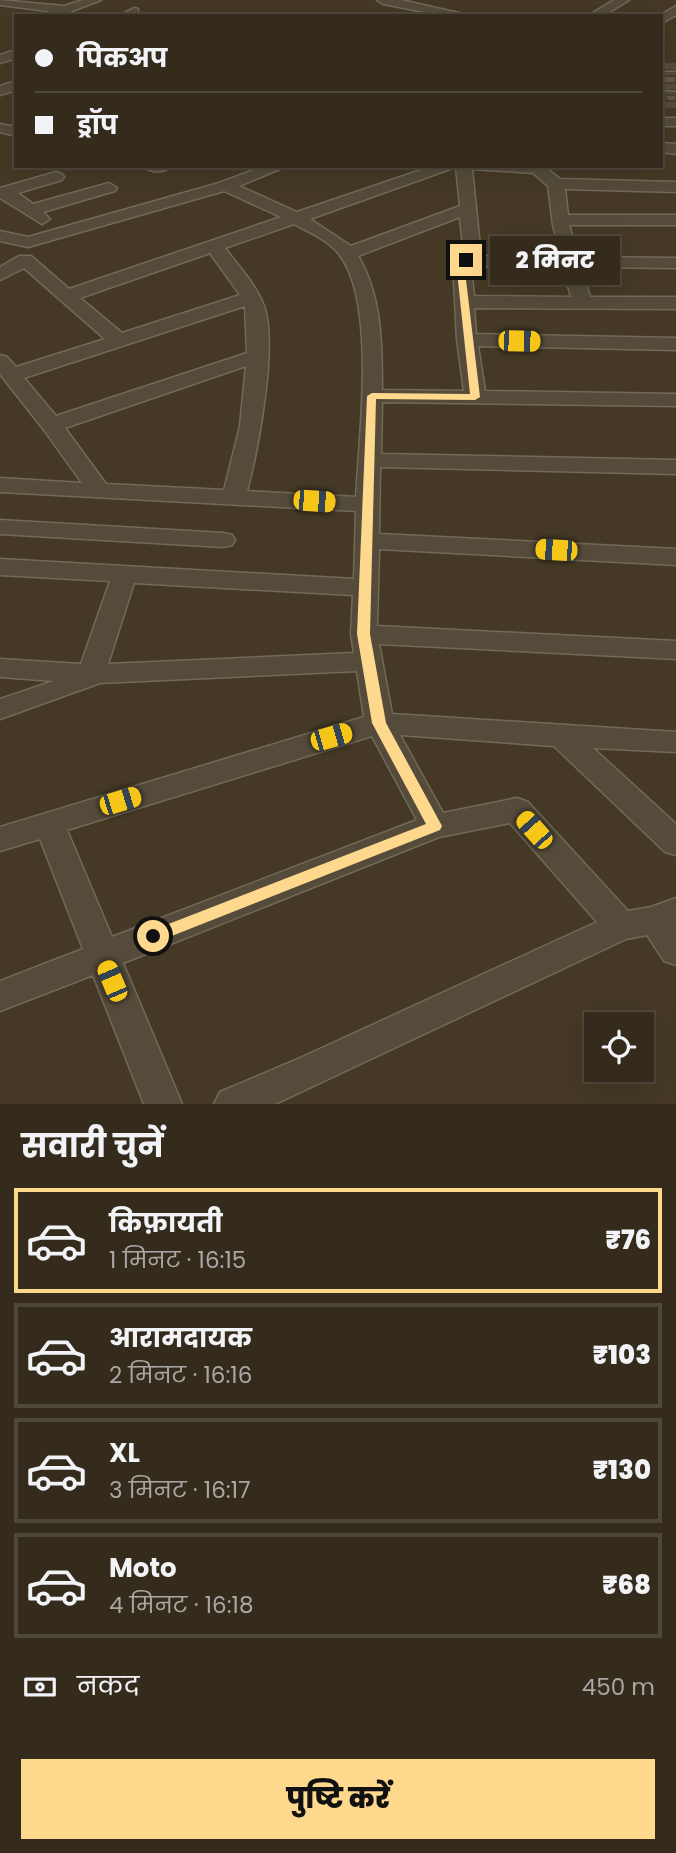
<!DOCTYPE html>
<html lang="hi">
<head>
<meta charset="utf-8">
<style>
  body { margin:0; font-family:Poppins,"Noto Sans Devanagari",sans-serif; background:#3f3729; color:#f1f3f6; height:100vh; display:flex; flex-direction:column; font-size:26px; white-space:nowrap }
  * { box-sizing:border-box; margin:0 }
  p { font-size:23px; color:#a9a7a3 }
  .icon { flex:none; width:38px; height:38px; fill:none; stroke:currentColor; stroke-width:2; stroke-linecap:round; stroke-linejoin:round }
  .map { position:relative; height:1104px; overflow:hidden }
  .panel { display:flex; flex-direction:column; background:#342b1c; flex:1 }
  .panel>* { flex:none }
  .banner { position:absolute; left:14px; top:14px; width:649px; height:154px; border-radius:0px; box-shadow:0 7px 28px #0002,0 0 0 2px #4e473b; display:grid; align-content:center; height:154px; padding:0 21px; background:#342b1c }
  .buttons { position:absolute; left:584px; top:1012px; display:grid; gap:14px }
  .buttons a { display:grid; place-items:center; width:70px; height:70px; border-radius:0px; background:#342b1c; box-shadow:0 7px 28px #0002,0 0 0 2px #4e473b; font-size:35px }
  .end { position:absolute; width:32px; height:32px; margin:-16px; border:9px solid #fed88c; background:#111; box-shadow:0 0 0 4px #111 }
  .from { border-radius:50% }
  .bubble { position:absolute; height:49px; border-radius:0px; background:#342b1c; box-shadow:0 7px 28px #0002,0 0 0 2px #4e473b; font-size:23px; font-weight:800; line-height:49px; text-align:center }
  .car { position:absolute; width:21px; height:42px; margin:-21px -10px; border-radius:9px; box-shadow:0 0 5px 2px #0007; background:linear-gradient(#f5c518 24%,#345 0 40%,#f5c518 0 76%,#345 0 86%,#f5c518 0) }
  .banner b { display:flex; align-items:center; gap:24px; height:66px; font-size:26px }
  .banner b+b { border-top:2px solid #4e473b }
  .banner i { width:18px; height:18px; background:#f1f3f6 }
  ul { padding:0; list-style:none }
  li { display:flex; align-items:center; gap:21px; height:105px; margin:0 14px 10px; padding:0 7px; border:4px solid #4e473b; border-radius:0px }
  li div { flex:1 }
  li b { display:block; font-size:26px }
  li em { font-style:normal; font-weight:800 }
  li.on { border-color:#fed88c }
  li>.icon { width:63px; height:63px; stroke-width:1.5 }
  h2 { padding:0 21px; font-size:32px; line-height:84px }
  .pay { display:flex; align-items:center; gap:18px; height:77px; padding:0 21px; font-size:26px }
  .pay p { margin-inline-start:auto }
  .button { display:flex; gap:14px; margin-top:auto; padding:14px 21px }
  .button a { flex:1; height:80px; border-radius:0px; background:#fed88c; color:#111; font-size:28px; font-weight:800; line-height:80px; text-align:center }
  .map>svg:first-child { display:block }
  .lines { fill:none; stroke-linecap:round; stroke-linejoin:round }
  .street-casing { stroke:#716959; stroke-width:3 }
  .street { fill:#544b3a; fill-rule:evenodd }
  .wall { fill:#564c38 }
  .building { fill:#645841; stroke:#463e2e; stroke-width:2 }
  .route { fill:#fed88c }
</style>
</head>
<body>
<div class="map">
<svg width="676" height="1104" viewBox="0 0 676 1104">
  <rect width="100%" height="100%" fill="#453925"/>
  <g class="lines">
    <defs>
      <path id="street" d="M0,0L64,6L83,0H101L59,16H47L48,11L0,5Z
        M377,0H401L472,16H446L383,4Z
        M614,0H629L603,16H588Z
        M676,6V15L662,23V16H659Z
        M134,8L138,9V15L118,16Z
        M16,50V58L0,63V55Z
        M662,72H676V80H662Z
        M16,81V90L0,95V86Z
        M662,91L676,92V100L662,99Z
        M662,118H676V126H662Z
        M0,124L16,127V136L0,132Z
        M662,143L676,144V154L662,152Z
        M144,166H171C165,173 150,173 144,166Z
        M264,166H287L239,186L297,212L433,166H543L560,179L676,182V192L565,189L568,215H676V225H569L578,257L676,258V268L581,267L590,297H676V309L474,308L476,334L676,338V350L478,346L485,391L676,394V406L382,402L381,454L676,460V474L380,467L379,534L676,549V565L379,549L377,626L676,641V659L379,644L392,714L676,732V752L593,748L676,824V855L665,852L554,746L400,735L443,813L517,798L528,802L628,911L651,907L676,898V965L664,961L647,935L626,939L275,1104H214L220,1092L298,1059L597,922L510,823L439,837L123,963L182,1104H144L93,975L0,1011V981L83,949L40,839L0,851V827L364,717L357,671L100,683L0,719V699L54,681L0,677V659L81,664L110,581L0,575V559L354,579L356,511L0,492V478L82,483L44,430L0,374V355L7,357L16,367L105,339L24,268L0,280V267L19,256H31L69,289L281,217L224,191L28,247L0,241V231L28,237L219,183ZM456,167L460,206L351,246L310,219ZM472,169L533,173L548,186L553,225L561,257L481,256ZM460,217L464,256L456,257L453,261L457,340L464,391L382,390C382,345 382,296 358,256ZM294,224C309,232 328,240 339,254C377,302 359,438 356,497L247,491C258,450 278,345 264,306C256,284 238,266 225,248ZM210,253L240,295L122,333L80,298ZM471,266L563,267L571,297L474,296ZM245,306L247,353L56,416L24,378ZM246,366L240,426L224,490L106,484L65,428ZM134,583L353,595L351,634L354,653L108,664ZM372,736L417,820L112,937L67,830Z
        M56,172L62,174L64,177L62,180L18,193L33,204L109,183L117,188L115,191L43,212L50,219L42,224L0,198V188Z
        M0,520L223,533L232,535L235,540L232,545L223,547L0,534Z"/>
    </defs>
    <use href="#street" class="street-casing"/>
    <use href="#street" class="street"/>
  </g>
  <path class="wall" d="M664,63H676V70L663,69Z
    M662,73L663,76H676V89L662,90Z
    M665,95H676V108H666L664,102Z"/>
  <path class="building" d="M662,73L663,76H676V83H662Z
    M665,95H676V101H667Z"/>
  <path class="route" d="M466,257L470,260L464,263L480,397L475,400L376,399L370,634L386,723L442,826L440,830L159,941H148L146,936L148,932L426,824L372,723L357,634L367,396L372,393L470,394L456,262Z"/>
</svg>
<div class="buttons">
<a><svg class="icon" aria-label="locate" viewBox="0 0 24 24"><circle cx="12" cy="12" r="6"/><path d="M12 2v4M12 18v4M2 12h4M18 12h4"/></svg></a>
</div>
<i class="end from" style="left:153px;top:936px"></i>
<i class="end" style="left:466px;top:260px"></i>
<div class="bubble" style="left:490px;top:236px;width:130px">2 मिनट</div>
<i class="car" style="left:519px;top:341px;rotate:91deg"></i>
<i class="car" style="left:314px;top:501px;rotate:94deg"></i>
<i class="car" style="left:556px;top:550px;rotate:273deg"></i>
<i class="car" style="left:331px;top:737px;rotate:74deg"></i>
<i class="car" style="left:120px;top:801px;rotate:73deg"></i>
<i class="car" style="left:534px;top:830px;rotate:318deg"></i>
<i class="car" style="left:112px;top:981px;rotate:337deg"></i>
<div class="banner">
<b><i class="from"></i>पिकअप</b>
<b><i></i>ड्रॉप</b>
</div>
</div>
<section class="panel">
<h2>सवारी चुनें</h2>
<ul>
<li class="on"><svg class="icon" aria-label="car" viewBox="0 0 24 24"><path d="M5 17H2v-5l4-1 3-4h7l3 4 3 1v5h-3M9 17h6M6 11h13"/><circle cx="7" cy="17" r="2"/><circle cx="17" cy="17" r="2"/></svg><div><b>किफ़ायती</b><p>1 मिनट · 16:15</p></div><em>₹76</em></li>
<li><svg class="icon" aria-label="car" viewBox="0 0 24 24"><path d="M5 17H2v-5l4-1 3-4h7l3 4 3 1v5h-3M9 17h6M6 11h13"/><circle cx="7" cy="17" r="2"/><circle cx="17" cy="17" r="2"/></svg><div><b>आरामदायक</b><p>2 मिनट · 16:16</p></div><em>₹103</em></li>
<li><svg class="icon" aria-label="car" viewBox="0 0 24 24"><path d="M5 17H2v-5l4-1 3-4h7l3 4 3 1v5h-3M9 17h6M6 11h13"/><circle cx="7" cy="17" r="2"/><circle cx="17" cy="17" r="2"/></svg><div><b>XL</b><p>3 मिनट · 16:17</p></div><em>₹130</em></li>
<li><svg class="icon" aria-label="car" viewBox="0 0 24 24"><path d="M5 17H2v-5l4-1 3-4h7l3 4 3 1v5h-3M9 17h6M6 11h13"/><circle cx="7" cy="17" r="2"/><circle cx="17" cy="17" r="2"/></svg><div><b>Moto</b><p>4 मिनट · 16:18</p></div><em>₹68</em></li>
</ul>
<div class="pay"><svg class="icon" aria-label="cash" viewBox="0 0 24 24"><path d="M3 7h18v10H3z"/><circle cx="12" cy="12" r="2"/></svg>नकद<p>450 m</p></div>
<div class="button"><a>पुष्टि करें</a></div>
</section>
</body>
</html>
